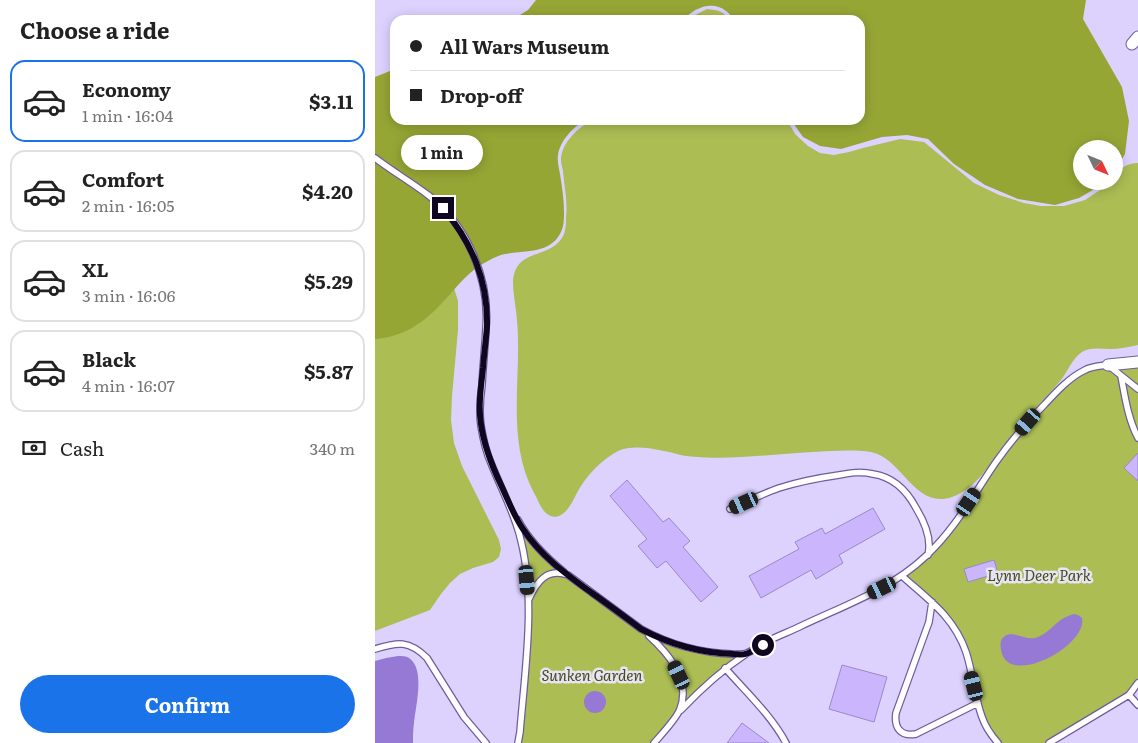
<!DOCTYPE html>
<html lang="en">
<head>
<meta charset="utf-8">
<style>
  body { margin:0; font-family:Literata,serif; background:#f2f2f2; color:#222; height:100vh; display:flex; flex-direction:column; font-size:19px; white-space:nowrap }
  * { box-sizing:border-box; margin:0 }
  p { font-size:16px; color:#767676 }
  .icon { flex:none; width:28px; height:28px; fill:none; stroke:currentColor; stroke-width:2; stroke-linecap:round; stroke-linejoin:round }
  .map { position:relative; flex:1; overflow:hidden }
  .drawer { display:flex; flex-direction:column; background:#fff; width:375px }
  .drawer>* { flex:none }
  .guide { position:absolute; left:15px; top:15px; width:475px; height:110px; border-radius:15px; box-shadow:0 2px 12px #0003; display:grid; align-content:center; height:110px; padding:0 20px; background:#fff }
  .needle { width:32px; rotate:133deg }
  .fabs { position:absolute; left:698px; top:140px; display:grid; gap:10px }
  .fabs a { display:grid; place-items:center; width:50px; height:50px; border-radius:50%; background:#fff; box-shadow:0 2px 12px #0003; font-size:25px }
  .end { position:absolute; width:22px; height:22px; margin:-11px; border:6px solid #0f061f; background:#fff; box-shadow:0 0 0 2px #fff }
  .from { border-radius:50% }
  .bubble { position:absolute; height:35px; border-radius:18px; background:#fff; box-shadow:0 2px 12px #0003; font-size:16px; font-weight:700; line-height:35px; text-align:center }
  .car { position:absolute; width:15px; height:30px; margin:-15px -8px; border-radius:6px; box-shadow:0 0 4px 1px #0007; background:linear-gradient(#222 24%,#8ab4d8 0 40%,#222 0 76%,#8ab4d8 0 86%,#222 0) }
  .guide b { display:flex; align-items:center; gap:18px; height:48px; font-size:19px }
  .guide b+b { border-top:1px solid #e0e0e0 }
  .guide i { width:12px; height:12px; background:#222 }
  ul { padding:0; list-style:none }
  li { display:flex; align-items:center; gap:15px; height:82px; margin:0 10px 8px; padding:0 10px; border:2px solid #e0e0e0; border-radius:15px }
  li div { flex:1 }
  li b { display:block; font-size:19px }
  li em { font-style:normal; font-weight:700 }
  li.active { border-color:#1a73e8 }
  li>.icon { width:45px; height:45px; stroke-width:1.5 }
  h2 { padding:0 20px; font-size:22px; line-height:60px }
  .pay { display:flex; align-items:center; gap:12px; height:55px; padding:0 20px; font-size:19px }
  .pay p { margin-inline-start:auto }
  .primary-button { display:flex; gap:10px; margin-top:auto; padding:10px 20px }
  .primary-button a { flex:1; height:58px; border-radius:30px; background:#1a73e8; color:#fff; font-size:20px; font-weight:700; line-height:58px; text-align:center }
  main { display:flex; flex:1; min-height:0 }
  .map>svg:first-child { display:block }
  .green { fill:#acbd54 }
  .forest { fill:#96a635 }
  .water { fill:#9679d5 }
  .building { fill:#cbb6fe; stroke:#9b87cb }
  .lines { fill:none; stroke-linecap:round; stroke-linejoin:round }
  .service-casing { stroke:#705c9c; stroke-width:8 }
  .minor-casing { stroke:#705c9c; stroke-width:13 }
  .service { stroke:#fff; stroke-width:5.5 }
  .minor { stroke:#fff; stroke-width:11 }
  .route { stroke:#0f061f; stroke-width:6 }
  .labels { text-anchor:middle; stroke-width:5; stroke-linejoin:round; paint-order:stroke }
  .park-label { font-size:15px; font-style:italic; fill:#444b1e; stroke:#e8e4f3 }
</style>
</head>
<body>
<main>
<section class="drawer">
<h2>Choose a ride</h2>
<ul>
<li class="active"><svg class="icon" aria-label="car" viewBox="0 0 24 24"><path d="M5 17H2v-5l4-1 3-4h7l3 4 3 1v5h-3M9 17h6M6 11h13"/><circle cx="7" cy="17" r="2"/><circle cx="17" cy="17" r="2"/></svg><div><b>Economy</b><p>1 min · 16:04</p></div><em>$3.11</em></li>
<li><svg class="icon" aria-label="car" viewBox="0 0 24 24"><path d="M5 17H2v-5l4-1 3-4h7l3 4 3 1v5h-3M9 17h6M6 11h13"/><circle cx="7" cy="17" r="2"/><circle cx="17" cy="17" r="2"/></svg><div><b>Comfort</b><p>2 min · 16:05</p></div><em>$4.20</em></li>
<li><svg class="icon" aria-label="car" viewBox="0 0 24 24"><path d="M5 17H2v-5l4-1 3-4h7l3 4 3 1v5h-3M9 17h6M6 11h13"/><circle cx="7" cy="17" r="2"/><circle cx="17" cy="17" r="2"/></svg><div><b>XL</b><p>3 min · 16:06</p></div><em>$5.29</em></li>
<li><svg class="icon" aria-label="car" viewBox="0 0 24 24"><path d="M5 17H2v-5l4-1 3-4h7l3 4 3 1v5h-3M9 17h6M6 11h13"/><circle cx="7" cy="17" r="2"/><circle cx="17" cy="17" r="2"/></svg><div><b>Black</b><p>4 min · 16:07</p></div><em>$5.87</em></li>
</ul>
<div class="pay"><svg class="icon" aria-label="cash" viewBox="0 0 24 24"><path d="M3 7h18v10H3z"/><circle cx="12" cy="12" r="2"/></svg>Cash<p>340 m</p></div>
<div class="primary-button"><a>Confirm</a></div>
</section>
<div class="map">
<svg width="763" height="743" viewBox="0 0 763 743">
  <rect width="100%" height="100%" fill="#ddd2fe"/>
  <path class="green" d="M332,9C343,10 348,11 355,20H316L320,15Z
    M217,120H412L420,134L433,146L445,153L459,155L474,152L488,148L525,139L549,142L599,183L624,195L649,203L666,206H689L710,200L725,190L733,181H739V176C746,168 752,163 763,163V345C754,347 744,349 735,349C725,349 715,347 707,352C697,359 693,371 686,380C674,395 660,408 648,423C642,430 635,438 629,445C614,465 602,488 577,497C540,510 527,458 496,452C477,449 457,451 438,452C396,454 353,461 311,456C304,455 296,452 289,451C274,448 257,445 243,451C228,459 215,472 206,486C200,495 196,509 186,515C181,518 175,517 171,513C165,508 163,499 159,493C129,436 149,372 141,311C140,302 138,292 138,282C140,246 177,261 189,234C191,229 191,222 191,217C193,202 189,186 188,171C187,167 186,163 186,159C187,142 203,128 217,120Z
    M0,198L75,275L83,301V330L77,396L76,420L79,443L87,466L124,540L126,549L124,557L118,562L98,568L85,574L75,583L66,594L55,610L0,631Z
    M763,362V683L754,695L674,743H623L612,729L591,653L574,620L527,576L563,544L622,462L661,413L710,370Z
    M147,528L171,557L266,629L326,650L371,654L325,690L279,743H143L154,599L144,533Z"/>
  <path class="forest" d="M161,0H711L708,19L747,87L754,121L750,154L739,172V149H706V181H729L723,187L704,198L680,205L643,199L610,185L579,164L553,139L532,135L507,137L466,149L445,146L428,137L416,120H485V20H360C357,17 354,13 351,11C337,0 319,8 308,20H137L153,10Z
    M20,69V120H210C198,127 185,141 183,155C182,161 184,168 185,174C187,187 189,199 189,212C189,220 189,227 185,234C174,254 150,250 130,254C125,255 118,258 113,261C94,270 82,287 68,302C49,323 28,337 0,339V77Z"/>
  <path class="water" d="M699,614L703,615L707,618C713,646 632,689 626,650C625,644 625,639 630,636C638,630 652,642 663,637C678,631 680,619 699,614Z
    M23,656C27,656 31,656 34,658C51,669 40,708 39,723C38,730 38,736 38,743H0V661L11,658Z
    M209 702a11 11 0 1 1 22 0a11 11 0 1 1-22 0Z"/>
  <path class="building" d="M763,453V481L749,468Z
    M252,480L288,522L294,518L315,541L308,547L343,587L326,602L291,561L282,568L263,546L272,539L235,496Z
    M498,508L510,529L464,555L468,563L441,579L436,570L386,598L374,576L424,549L420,542L447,528L450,534Z
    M619,560L623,573L593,582L589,569Z
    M467,665L512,677L499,722L454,709Z
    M367,723L394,743H352Z"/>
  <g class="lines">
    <defs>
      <path id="service" d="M0,158C17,171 36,182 53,195C92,225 115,279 111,328C110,347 108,366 107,385C105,399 104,412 106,426C108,438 111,452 116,463C125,486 137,508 144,533C162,596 150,668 145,732L143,743
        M746,376C750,397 753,419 763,438
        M355,509C371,502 387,494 404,488C423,482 443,478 464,475C475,473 486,471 498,474C518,477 532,491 541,508C549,521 557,539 553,555
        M143,520C154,541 171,557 189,572
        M527,576C554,600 579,617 591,652C598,673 599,696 607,717C610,726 616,735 623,743
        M154,599C162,581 172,568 193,575L266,629C293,644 326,653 357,654C362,654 368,655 372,653C380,650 387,644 395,640C405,635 416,631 426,626C470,605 515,590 551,556C580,529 599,494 621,462C636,441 652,422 670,404C682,391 695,377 710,370C717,366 725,366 733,365L763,389
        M557,602L554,622L521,713C519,727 525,737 541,734L603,703
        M274,636C294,654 316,681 305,709C302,718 286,735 279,743
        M0,649C23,642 34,640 52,658L89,717L111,743
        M350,668C371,692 396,715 411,743
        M754,695L763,705
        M306,710C326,689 347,670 371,654
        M674,743L754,695L763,683"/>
      <path id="minor" d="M757,44L763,37
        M733,365L763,362"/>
    </defs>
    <use href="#service" class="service-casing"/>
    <use href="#minor" class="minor-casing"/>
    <use href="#service" class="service"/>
    <use href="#minor" class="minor"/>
  </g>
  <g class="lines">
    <path class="route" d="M68,208C97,243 113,280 112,326C111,340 109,354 108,368C106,387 103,406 106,424C109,446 117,466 126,485C133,500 139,516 148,529C166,556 191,574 217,593C234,605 250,617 266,629C294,644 327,653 359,654C362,654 367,655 370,654C376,653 382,647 388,645"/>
  </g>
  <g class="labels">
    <g class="park-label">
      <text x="664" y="581">Lynn Deer Park</text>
      <text x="217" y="681">Sunken Garden</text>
    </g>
  </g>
</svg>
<div class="fabs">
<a><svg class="needle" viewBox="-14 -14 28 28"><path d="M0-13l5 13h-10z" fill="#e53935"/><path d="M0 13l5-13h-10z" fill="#767676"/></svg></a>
</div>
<i class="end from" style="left:388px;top:645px"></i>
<i class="end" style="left:68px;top:208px"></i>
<div class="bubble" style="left:26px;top:135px;width:82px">1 min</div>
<i class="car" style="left:653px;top:422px;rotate:221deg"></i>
<i class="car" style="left:594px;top:502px;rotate:34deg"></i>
<i class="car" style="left:369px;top:503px;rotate:246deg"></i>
<i class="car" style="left:152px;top:580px;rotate:175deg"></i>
<i class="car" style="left:507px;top:588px;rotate:244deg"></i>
<i class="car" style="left:304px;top:675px;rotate:335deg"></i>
<i class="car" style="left:599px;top:686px;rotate:346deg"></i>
<div class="guide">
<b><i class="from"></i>All Wars Museum</b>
<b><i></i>Drop-off</b>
</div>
</div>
</main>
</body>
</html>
